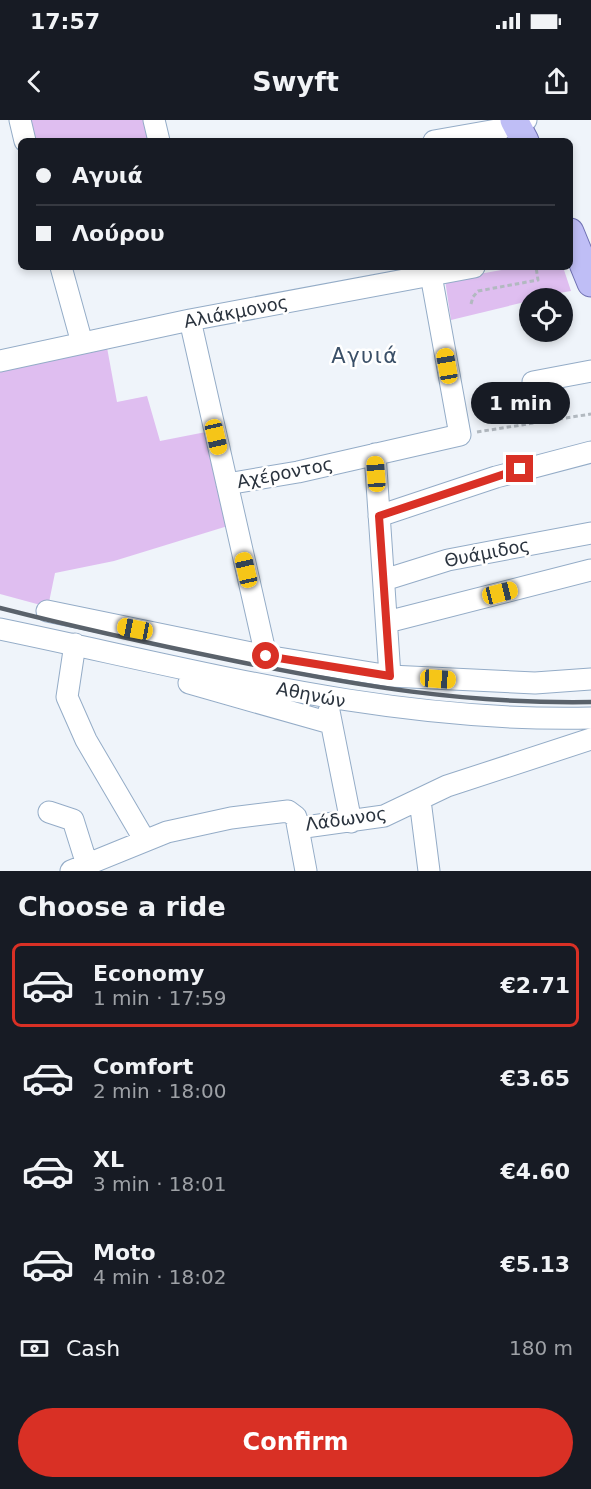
<!DOCTYPE html>
<html lang="en">
<head>
<meta charset="utf-8">
<style>
  body { margin:0; font-family:"DejaVu Sans",sans-serif; background:#20242c; color:#f1f3f6; height:100vh; display:flex; flex-direction:column; font-size:22px; white-space:nowrap }
  * { box-sizing:border-box; margin:0 }
  p { font-size:20px; color:#9ea1a6 }
  .icon { flex:none; width:33px; height:33px; fill:none; stroke:currentColor; stroke-width:2; stroke-linecap:round; stroke-linejoin:round }
  .map { position:relative; height:751px; overflow:hidden }
  .details { display:flex; flex-direction:column; background:#171b24; flex:1 }
  .details>* { flex:none }
  .guide { position:absolute; left:18px; top:18px; width:555px; height:132px; border-radius:9px; box-shadow:0 3px 9px #0003; display:grid; align-content:center; height:132px; padding:0 18px; background:#171b24 }
  .fabs { position:absolute; left:519px; top:168px; display:grid; gap:12px }
  .fabs a { display:grid; place-items:center; width:54px; height:54px; border-radius:50%; background:#171b24; box-shadow:0 3px 9px #0003; font-size:30px }
  .end { position:absolute; width:27px; height:27px; margin:-14px; border:8px solid #d93025; background:#fff; box-shadow:0 0 0 3px #fff }
  .from { border-radius:50% }
  .bubble { position:absolute; height:42px; border-radius:21px; background:#171b24; box-shadow:0 3px 9px #0003; font-size:20px; font-weight:600; line-height:42px; text-align:center }
  .car { position:absolute; width:18px; height:36px; margin:-18px -9px; border-radius:8px; box-shadow:0 0 4px 2px #0007; background:linear-gradient(#f5c518 24%,#345 0 40%,#f5c518 0 76%,#345 0 86%,#f5c518 0) }
  .guide b { display:flex; align-items:center; gap:21px; height:57px; font-size:22px }
  .guide b+b { border-top:2px solid #363941 }
  .guide i { width:15px; height:15px; background:#f1f3f6 }
  ul { padding:0; list-style:none }
  li { display:flex; align-items:center; gap:18px; height:84px; margin:0 12px 9px; padding:0 6px; border:3px solid transparent; border-radius:9px }
  li div { flex:1 }
  li b { display:block; font-size:22px }
  li em { font-style:normal; font-weight:600 }
  li.on { border-color:#d93025 }
  li>.icon { width:54px; height:54px; stroke-width:1.5 }
  h2 { padding:0 18px; font-size:27px; line-height:72px }
  .pay { display:flex; align-items:center; gap:15px; height:66px; padding:0 18px; font-size:22px }
  .pay p { margin-inline-start:auto }
  .action { display:flex; gap:12px; margin-top:auto; padding:12px 18px }
  .action a { flex:1; height:69px; border-radius:36px; background:#d93025; color:#fff; font-size:24px; font-weight:600; line-height:69px; text-align:center }
  .status { display:flex; justify-content:space-between; align-items:center; height:42px; padding:0 30px; background:#171b24; direction:ltr }
  .status svg { height:16px; fill:currentColor }
  header { display:flex; justify-content:space-between; align-items:center; height:78px; padding:0 18px; background:#171b24; font-size:27px; font-weight:600 }
  .map>svg:first-child { display:block }
  .green { fill:#dfbef0 }
  .lines { fill:none; stroke-linecap:round; stroke-linejoin:round }
  .minor-casing { stroke:#94acc7; stroke-width:23 }
  .major-casing { stroke:#6f71b2; stroke-width:29 }
  .path { stroke:#b2b9c0; stroke-width:3; stroke-dasharray:4.5 3; stroke-linecap:butt }
  .minor { stroke:#fff; stroke-width:21 }
  .major { stroke:#bfbef6; stroke-width:27 }
  .rail { stroke:#5a626b; stroke-width:4.5 }
  .route { stroke:#d93025; stroke-width:8 }
  .labels { text-anchor:middle; stroke-width:5; stroke-linejoin:round; paint-order:stroke }
  .street-label { font-size:18px; fill:#2a333e; stroke:#fff }
  .quarter-label { font-size:21px; letter-spacing:1.5px; fill:#3b5068; stroke:#fff }
</style>
</head>
<body>
<div class="status"><b>17:57</b><svg viewBox="0 0 49 12"><path d="M0 12V9h3v3zM5 12V6h3v6zM10 12V3h3v9zM15 12V0h3v12zM26 1h20v11H26zM47 4h2v5h-2z"/></svg></div>
<header><svg class="icon" aria-label="back" viewBox="0 0 24 24"><path d="M15 5l-7 7 7 7"/></svg>Swyft<svg class="icon" aria-label="share" viewBox="0 0 24 24"><path d="M12 15V3M7 8l5-5 5 5M5 13v7h14v-7"/></svg></header>
<div class="map">
<svg width="591" height="751" viewBox="0 0 591 751">
  <rect width="100%" height="100%" fill="#eff4fa"/>
  <path class="green" d="M25,0H145L150,21H31Z
    M518,147H563L571,171L530,178L529,181L451,200L445,160Z
    M106,222L117,282L147,276L160,321L211,311L231,405L114,441L55,453L48,487L0,474V246Z"/>
  <g class="lines">
    <defs>
      <path id="minor" d="M20,0L25,21
        M154,0L159,21
        M434,21L497,10L526,0
        M61,147L82,223
        M190,200L266,536
        M0,241L190,200L474,147
        M533,262L591,251
        M375,334L390,556
        M227,364L298,352L460,315L431,155
        M379,396L496,357L591,332
        M384,460L448,440L591,413
        M47,491L266,536L390,556L535,563L591,559
        M387,502L591,450
        M0,509C198,550 387,603 591,598
        M75,524L67,577L86,620L144,719
        M189,563L330,603
        M329,591L351,702
        M420,680L429,751
        M49,692L73,700L89,751
        M298,708L306,751
        M71,751L167,712L231,698L288,691L296,697L298,708L384,696L447,666L591,619"/>
      <path id="major" d="M514,0L525,21
        M570,112L591,163"/>
    </defs>
    <use href="#minor" class="minor-casing"/>
    <use href="#major" class="major-casing"/>
    <path class="path" d="M471,184L473,177L478,171L538,160L536,147
      M477,312L591,294"/>
    <use href="#minor" class="minor"/>
    <use href="#major" class="major"/>
    <path class="rail" d="M0,488C78,508 156,525 235,541C358,566 465,584 591,582"/>
  </g>
  <g class="lines">
    <path class="route" d="M266,536L390,556L379,396L520,349"/>
  </g>
  <g class="labels">
    <g class="street-label">
      <text transform="translate(236 192) rotate(-11)" y="6">Αλιάκμονος</text>
      <text transform="translate(285 353) rotate(-11)" y="6">Αχέροντος</text>
      <text transform="translate(487 433) rotate(-11)" y="6">Θυάμιδος</text>
      <text transform="translate(311 575) rotate(11)" y="6">Αθηνών</text>
      <text transform="translate(346 699) rotate(-8)" y="6">Λάδωνος</text>
    </g>
    <g class="quarter-label">
      <text x="365" y="243">Αγυιά</text>
    </g>
  </g>
</svg>
<div class="fabs">
<a><svg class="icon" aria-label="locate" viewBox="0 0 24 24"><circle cx="12" cy="12" r="6"/><path d="M12 2v4M12 18v4M2 12h4M18 12h4"/></svg></a>
</div>
<i class="end from" style="left:266px;top:536px"></i>
<i class="end" style="left:520px;top:349px"></i>
<div class="bubble" style="left:471px;top:262px;width:99px">1 min</div>
<i class="car" style="left:447px;top:246px;rotate:350deg"></i>
<i class="car" style="left:216px;top:317px;rotate:167deg"></i>
<i class="car" style="left:376px;top:354px;rotate:356deg"></i>
<i class="car" style="left:246px;top:450px;rotate:347deg"></i>
<i class="car" style="left:500px;top:473px;rotate:76deg"></i>
<i class="car" style="left:135px;top:509px;rotate:281deg"></i>
<i class="car" style="left:438px;top:559px;rotate:94deg"></i>
<div class="guide">
<b><i class="from"></i>Αγυιά</b>
<b><i></i>Λούρου</b>
</div>
</div>
<section class="details">
<h2>Choose a ride</h2>
<ul>
<li class="on"><svg class="icon" aria-label="car" viewBox="0 0 24 24"><path d="M5 17H2v-5l4-1 3-4h7l3 4 3 1v5h-3M9 17h6M6 11h13"/><circle cx="7" cy="17" r="2"/><circle cx="17" cy="17" r="2"/></svg><div><b>Economy</b><p>1 min · 17:59</p></div><em>€2.71</em></li>
<li><svg class="icon" aria-label="car" viewBox="0 0 24 24"><path d="M5 17H2v-5l4-1 3-4h7l3 4 3 1v5h-3M9 17h6M6 11h13"/><circle cx="7" cy="17" r="2"/><circle cx="17" cy="17" r="2"/></svg><div><b>Comfort</b><p>2 min · 18:00</p></div><em>€3.65</em></li>
<li><svg class="icon" aria-label="car" viewBox="0 0 24 24"><path d="M5 17H2v-5l4-1 3-4h7l3 4 3 1v5h-3M9 17h6M6 11h13"/><circle cx="7" cy="17" r="2"/><circle cx="17" cy="17" r="2"/></svg><div><b>XL</b><p>3 min · 18:01</p></div><em>€4.60</em></li>
<li><svg class="icon" aria-label="car" viewBox="0 0 24 24"><path d="M5 17H2v-5l4-1 3-4h7l3 4 3 1v5h-3M9 17h6M6 11h13"/><circle cx="7" cy="17" r="2"/><circle cx="17" cy="17" r="2"/></svg><div><b>Moto</b><p>4 min · 18:02</p></div><em>€5.13</em></li>
</ul>
<div class="pay"><svg class="icon" aria-label="cash" viewBox="0 0 24 24"><path d="M3 7h18v10H3z"/><circle cx="12" cy="12" r="2"/></svg>Cash<p>180 m</p></div>
<div class="action"><a>Confirm</a></div>
</section>
</body>
</html>
